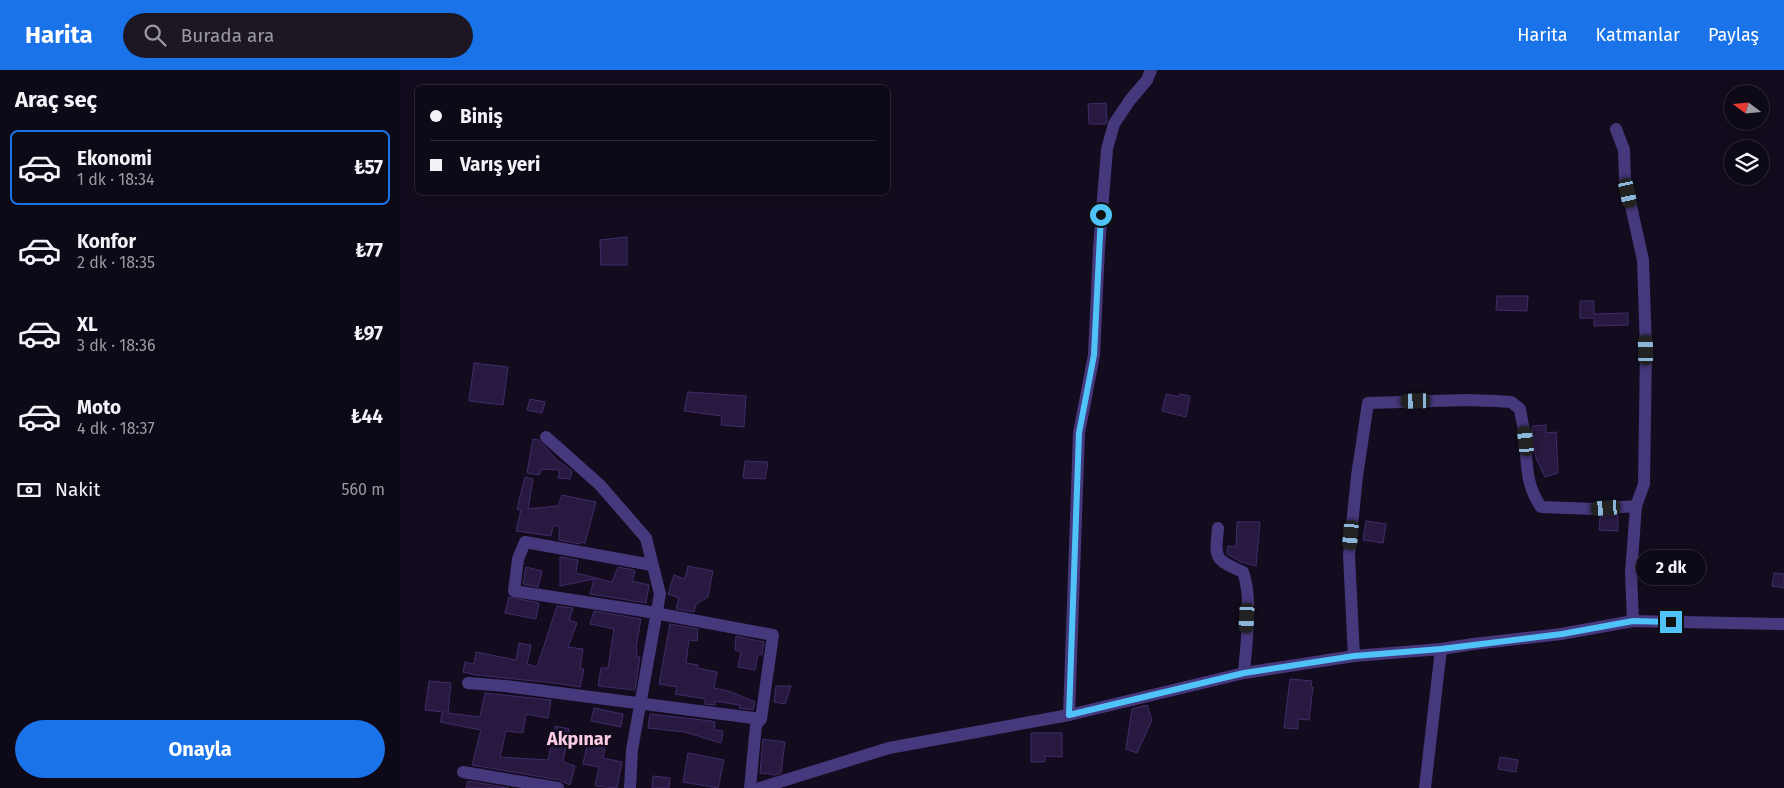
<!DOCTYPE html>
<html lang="tr">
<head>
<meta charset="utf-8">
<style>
  body { margin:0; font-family:"Fira Sans",sans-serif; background:#1c1723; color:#f1f3f6; height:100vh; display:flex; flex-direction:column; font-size:19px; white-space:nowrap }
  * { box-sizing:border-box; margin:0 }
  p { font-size:16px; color:#9b9aa1 }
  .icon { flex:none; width:28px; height:28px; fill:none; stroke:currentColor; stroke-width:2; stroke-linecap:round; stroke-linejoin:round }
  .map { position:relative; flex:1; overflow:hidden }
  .sheet { display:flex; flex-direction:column; background:#0e0916; width:400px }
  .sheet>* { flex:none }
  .guide { position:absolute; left:15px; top:15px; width:475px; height:110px; border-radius:8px; box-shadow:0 2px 12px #0003,0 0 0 1px #2e2a35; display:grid; align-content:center; height:110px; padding:0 15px; background:#0e0916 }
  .needle { width:32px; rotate:286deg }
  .buttons { position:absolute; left:1324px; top:15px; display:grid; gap:10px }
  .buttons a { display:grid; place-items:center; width:45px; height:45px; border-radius:50%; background:#0e0916; box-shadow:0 2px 12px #0003,0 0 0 1px #2e2a35; font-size:25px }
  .end { position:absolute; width:22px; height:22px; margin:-11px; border:6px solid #4fc3f7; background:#111; box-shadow:0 0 0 2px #111 }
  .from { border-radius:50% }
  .bubble { position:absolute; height:35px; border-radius:18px; background:#0e0916; box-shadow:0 2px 12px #0003,0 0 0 1px #2e2a35; font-size:16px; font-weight:700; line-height:35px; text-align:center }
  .car { position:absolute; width:15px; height:30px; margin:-15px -8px; border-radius:6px; box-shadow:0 0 4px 1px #0007; background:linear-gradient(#222 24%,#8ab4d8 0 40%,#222 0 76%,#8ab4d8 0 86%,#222 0) }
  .guide b { display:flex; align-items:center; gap:18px; height:48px; font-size:19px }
  .guide b+b { border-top:1px solid #2e2a35 }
  .guide i { width:12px; height:12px; background:#f1f3f6 }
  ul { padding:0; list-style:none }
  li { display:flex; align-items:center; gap:15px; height:75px; margin:0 10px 8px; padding:0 5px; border:2px solid transparent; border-radius:8px }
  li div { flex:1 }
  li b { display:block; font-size:19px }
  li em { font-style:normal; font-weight:700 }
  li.active { border-color:#1a73e8 }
  li>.icon { width:45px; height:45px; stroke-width:1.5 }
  h2 { padding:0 15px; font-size:22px; line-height:60px }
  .pay { display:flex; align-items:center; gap:12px; height:55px; padding:0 15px; font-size:19px }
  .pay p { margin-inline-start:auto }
  .action { display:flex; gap:10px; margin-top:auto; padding:10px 15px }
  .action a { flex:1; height:58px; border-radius:30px; background:#1a73e8; color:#fff; font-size:20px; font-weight:700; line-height:58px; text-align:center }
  header { display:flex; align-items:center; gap:30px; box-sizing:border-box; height:70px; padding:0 25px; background:#1a73e8; color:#fff }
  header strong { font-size:24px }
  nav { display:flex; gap:28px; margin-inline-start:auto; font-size:18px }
  .search { width:350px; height:45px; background:#1c1723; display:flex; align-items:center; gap:12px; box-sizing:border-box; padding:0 18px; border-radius:28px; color:#9b9aa1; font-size:19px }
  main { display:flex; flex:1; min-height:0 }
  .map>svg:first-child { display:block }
  .building { fill:#27193f; stroke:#422b6a }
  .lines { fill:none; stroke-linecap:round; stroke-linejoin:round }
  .minor { stroke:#46387c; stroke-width:12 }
  .tertiary { stroke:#46387c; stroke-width:12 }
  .route { stroke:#4fc3f7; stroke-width:6 }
  .labels { text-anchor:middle; stroke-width:5; stroke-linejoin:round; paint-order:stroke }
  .quarter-label { font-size:18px; font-weight:bold; fill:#fecde4; stroke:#120c1e }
</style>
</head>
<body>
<header>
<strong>Harita</strong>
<div class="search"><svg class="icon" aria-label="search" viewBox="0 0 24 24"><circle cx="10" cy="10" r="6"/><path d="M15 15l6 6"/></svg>Burada ara</div>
<nav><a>Harita</a><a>Katmanlar</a><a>Paylaş</a></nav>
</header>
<main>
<section class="sheet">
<h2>Araç seç</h2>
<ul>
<li class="active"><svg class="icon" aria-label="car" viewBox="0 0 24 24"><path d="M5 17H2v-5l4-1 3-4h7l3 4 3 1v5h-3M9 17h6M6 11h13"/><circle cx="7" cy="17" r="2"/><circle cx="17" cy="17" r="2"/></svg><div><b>Ekonomi</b><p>1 dk · 18:34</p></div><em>₺57</em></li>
<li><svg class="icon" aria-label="car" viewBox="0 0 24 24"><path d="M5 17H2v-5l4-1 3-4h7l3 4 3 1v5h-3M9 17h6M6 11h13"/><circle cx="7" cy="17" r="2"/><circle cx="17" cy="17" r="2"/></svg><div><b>Konfor</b><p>2 dk · 18:35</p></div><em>₺77</em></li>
<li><svg class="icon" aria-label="car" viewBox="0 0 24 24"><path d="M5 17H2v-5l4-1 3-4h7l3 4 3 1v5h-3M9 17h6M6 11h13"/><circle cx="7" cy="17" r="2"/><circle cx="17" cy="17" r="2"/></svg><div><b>XL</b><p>3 dk · 18:36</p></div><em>₺97</em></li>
<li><svg class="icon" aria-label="car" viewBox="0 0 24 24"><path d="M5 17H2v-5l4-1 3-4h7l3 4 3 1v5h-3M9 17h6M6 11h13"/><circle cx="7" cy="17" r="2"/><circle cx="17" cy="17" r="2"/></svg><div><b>Moto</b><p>4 dk · 18:37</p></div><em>₺44</em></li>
</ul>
<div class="pay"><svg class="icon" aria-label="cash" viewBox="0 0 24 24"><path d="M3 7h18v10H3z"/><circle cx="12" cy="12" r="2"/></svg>Nakit<p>560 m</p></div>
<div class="action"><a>Onayla</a></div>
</section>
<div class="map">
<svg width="1384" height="718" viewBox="0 0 1384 718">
  <rect width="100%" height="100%" fill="#120c1e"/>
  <path class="building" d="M706,33L707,50L706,54H689L688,34Z
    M227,167V195H201L200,170Z
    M1097,226H1128L1127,241L1096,240Z
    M1180,231H1194V244L1228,243V255L1194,256V248H1180Z
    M74,293L108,297L103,335L69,331Z
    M288,322L346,326L344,357L321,355L322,346L284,341Z
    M766,324L779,327L780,324L790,326L786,347L762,341Z
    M130,329L145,332L142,343L127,340Z
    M1146,355V363L1156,362L1158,403L1145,407L1136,388L1132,356Z
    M133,369L139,370L156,389L172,401L170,409L158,408L160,400L142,399L139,405L127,403Z
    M345,391L368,392L365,409L343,408Z
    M125,407L133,409L128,439L158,436L162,425L196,432L185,473L180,472V474L159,470V456H153L151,466L116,461L121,440L117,439Z
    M1218,445V461L1199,460L1200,447Z
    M966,451L986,454L983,473L963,470Z
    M837,452H860L856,496L841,492L827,484L828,476L836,477Z
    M160,487L178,490L176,503L212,512L218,497L234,500L235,502L232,511L249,515L246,533L190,524L194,509L160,516Z
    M288,496L313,501L308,527L296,534L294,542L276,539L279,528L268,524L274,505L285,509Z
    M126,497L142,501L138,517L123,514Z
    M1374,503L1384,504V518L1372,516Z
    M109,527L139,533L136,549L105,543Z
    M157,536L173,538L169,550L177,553L168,577L183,579L180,599H184L180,617L154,613L76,605L63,602L65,592L74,594L76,582L116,590L119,573L131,575L127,594L137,597Z
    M194,541L241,549L236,577L237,578L236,587H240L235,620L198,616L201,598H208L214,559L190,554Z
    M270,554L298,559L297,571L289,570L286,593L298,595L297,598L317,602L314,618L329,621L355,632L353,640L339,638L340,635L315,631V635L305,634V629L275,624L277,617L259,614Z
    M336,566L364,572L362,585L358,584L355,600L338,597L341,582L335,580Z
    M890,609L912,611L911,617H913L909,650L898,649V659L884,658Z
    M29,611L51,613L48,643L80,647L85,623L151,630L148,648L126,644L123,663L106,661L100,687L148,690L155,656L169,659L163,692L175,696L170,715L159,710L72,695L81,660L40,652L43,642L25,640Z
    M376,616H391L385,634L374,632Z
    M747,635L752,650L737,683L726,679L732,639Z
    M194,638L223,644L221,657L191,651Z
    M250,644L311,651L315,652L314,660L323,661L321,673L285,662L248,658Z
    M631,663H662V687L645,686V692H631Z
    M363,669L385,672L381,703L375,705L360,703Z
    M187,675L205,678L203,688L222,692L217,718L195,716L199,697L183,694Z
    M288,683L324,690L318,718L283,712Z
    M1100,687L1118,690L1116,702L1098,699Z
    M253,706L270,708L269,718H252Z
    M68,711L109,718H66Z"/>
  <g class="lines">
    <path class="minor" d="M1216,59L1224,80L1225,109L1243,190L1246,280L1244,414L1236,436L1231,503L1233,551
      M146,367L200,415L246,468L260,524L232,680L230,718
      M818,458C815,489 814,489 843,502C853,529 846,574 844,603
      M252,495L125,472L118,489L114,521L244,541L373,565L361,649L356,655L350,718
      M954,586L949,485L957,406L968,333L1066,330L1095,331L1111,332L1120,339C1121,348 1124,357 1125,366C1127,392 1125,414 1141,437L1195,439L1236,436
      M68,613L105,616L361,649
      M669,645L679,363L694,285L699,178L707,79L714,54L730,30L747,10L751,0
      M63,702L158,718
      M1025,718L1041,579"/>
    <path class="tertiary" d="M360,718L489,678L669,645L844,603L954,586L1041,579L1073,574L1161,564L1233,551L1384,554"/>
  </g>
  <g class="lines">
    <path class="route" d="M701,145L694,285L679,363L669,645L844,603L954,586L1041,579L1162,564L1233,551L1271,552"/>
  </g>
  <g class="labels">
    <g class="quarter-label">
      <text x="179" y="675">Akpınar</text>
    </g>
  </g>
</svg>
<div class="buttons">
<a><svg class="needle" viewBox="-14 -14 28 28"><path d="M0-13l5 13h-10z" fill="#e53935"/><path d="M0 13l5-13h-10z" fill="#9b9aa1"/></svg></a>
<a><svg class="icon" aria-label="layers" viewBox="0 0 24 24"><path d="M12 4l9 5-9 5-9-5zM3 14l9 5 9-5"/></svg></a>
</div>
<i class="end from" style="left:701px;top:145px"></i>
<i class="end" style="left:1271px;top:552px"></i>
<div class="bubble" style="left:1236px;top:480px;width:70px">2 dk</div>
<i class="car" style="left:1228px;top:123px;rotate:168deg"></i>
<i class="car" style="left:1246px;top:280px;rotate:359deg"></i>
<i class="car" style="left:1016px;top:331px;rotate:269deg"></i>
<i class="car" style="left:1126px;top:371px;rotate:354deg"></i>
<i class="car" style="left:1206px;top:438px;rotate:266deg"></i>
<i class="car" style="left:951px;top:465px;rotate:185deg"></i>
<i class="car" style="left:847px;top:548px;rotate:183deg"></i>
<div class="guide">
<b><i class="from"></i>Biniş</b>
<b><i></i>Varış yeri</b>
</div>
</div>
</main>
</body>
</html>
